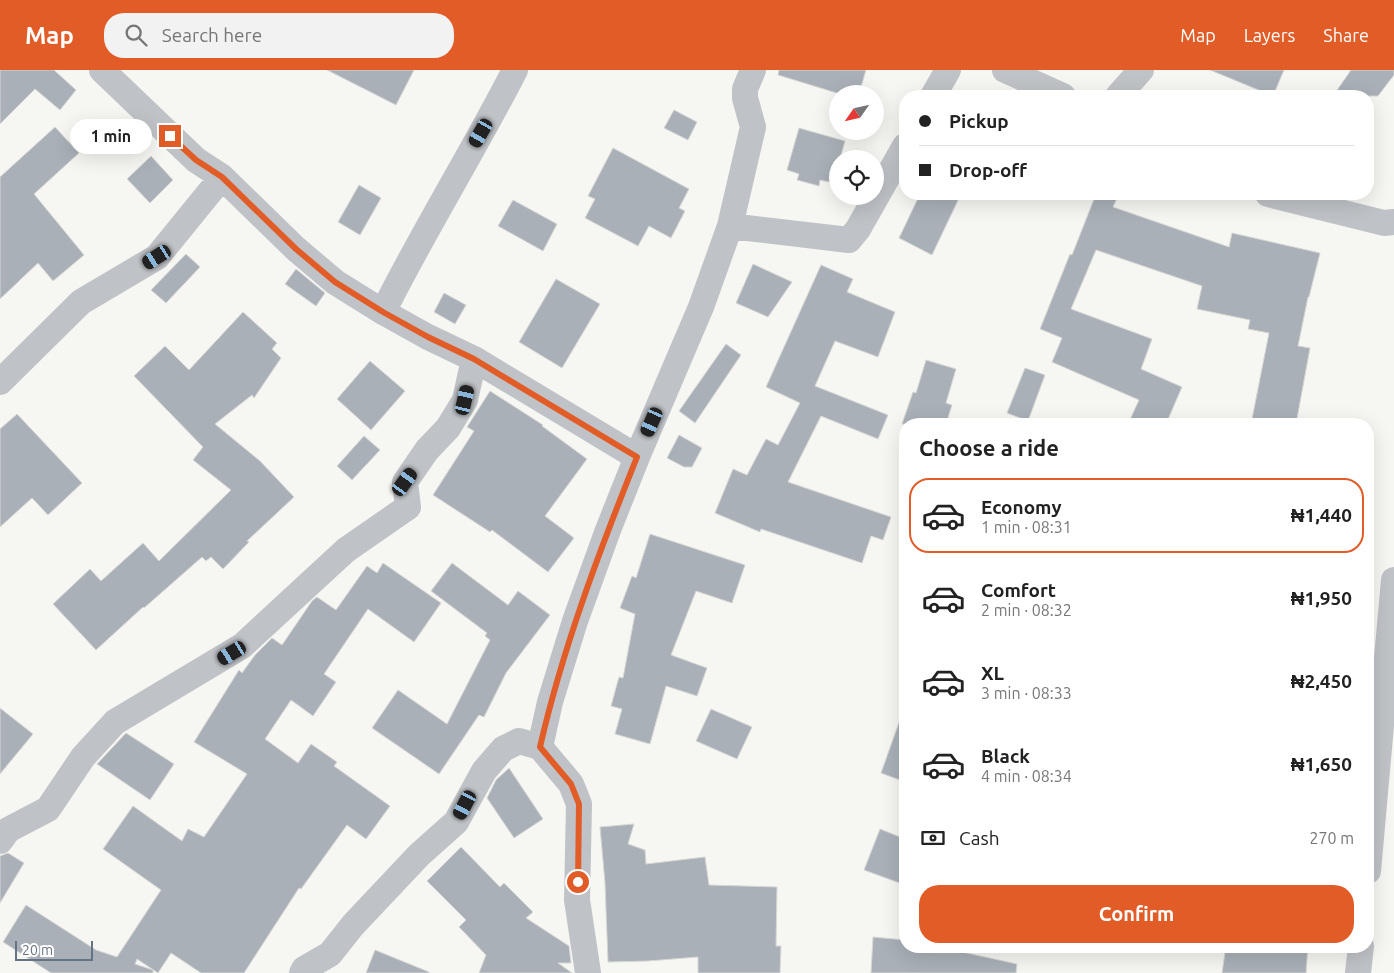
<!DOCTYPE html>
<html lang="en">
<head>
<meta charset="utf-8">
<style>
  body { margin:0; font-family:Ubuntu,sans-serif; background:#f2f2f2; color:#222; height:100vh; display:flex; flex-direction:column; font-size:19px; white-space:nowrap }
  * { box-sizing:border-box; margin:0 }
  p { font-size:16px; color:#767676 }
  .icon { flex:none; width:28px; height:28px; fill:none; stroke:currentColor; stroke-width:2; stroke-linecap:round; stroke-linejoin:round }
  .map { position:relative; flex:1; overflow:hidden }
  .panel { position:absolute; left:899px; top:348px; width:475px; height:535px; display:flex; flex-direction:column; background:#fff; border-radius:20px; box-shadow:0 5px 20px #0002 }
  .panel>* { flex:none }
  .guide { position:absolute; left:899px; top:20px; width:475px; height:110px; border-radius:20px; box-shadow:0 5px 20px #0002; display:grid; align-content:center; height:110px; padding:0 20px; background:#fff }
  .needle { width:32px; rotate:236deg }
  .controls { position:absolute; left:829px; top:15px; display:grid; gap:10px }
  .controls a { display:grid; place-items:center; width:55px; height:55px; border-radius:50%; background:#fff; box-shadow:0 5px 20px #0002; font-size:25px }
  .scale { position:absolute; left:15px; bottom:12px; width:78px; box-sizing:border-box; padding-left:5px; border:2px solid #657483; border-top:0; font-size:14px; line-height:18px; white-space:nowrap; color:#657483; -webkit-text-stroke:4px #fff; paint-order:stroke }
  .end { position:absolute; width:22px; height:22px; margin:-11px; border:6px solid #e15c27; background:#fff; box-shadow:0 0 0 2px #fff }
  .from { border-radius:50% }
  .bubble { position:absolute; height:35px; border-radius:18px; background:#fff; box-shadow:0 5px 20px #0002; font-size:16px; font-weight:700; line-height:35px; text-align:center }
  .car { position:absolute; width:15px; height:30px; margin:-15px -8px; border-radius:6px; box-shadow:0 0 4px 1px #0007; background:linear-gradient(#222 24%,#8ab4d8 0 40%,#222 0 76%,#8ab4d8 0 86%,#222 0) }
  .guide b { display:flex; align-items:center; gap:18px; height:48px; font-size:19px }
  .guide b+b { border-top:1px solid #e0e0e0 }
  .guide i { width:12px; height:12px; background:#222 }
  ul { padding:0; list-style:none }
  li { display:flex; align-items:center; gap:15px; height:75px; margin:0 10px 8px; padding:0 10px; border:2px solid transparent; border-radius:20px }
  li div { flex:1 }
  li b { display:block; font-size:19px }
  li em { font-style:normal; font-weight:700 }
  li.active { border-color:#e15c27 }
  li>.icon { width:45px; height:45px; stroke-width:1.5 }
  h2 { padding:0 20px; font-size:22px; line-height:60px }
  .pay { display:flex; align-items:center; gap:12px; height:55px; padding:0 20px; font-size:19px }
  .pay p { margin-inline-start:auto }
  .button { display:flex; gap:10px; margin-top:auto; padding:10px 20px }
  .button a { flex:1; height:58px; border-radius:20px; background:#e15c27; color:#fff; font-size:20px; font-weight:700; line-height:58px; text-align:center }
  header { display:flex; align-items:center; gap:30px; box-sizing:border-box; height:70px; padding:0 25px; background:#e15c27; color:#fff }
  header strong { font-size:24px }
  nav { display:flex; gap:28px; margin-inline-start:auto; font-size:18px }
  .search { width:350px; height:45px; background:#f2f2f2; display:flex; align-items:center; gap:12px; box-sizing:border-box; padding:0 18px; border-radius:20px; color:#767676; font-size:19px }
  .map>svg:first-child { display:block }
  .building { fill:#a9b0b7; stroke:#d7d7d5 }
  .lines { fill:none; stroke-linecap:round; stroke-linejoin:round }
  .minor { stroke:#bfc2c6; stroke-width:26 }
  .route { stroke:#e15c27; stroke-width:6 }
</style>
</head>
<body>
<header>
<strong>Map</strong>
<div class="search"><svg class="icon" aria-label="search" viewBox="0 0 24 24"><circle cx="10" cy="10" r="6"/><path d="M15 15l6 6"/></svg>Search here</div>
<nav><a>Map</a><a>Layers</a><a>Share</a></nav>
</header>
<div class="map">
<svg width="1394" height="903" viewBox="0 0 1394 903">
  <rect width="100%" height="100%" fill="#f6f6f2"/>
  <path class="building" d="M0,0H54L76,20L60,40L35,19L0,54Z
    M327,0H414L396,35Z
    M779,0H866L859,24H840L778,5Z
    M1210,0H1284L1273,26Z
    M1351,0H1394V5L1378,26H1333Z
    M674,40L697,52L688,70L664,58Z
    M55,57L79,83L34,124L84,185L53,211L38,193L0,229V107Z
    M799,58L845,71L840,89H838V98L833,113L820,110L819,116L797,110L799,104L787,100Z
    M613,78L689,119L679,138L685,141L671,168L649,156L638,176L585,148L595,129L588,126Z
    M151,86L173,110L150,133L127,109Z
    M359,115L381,128L360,165L338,152Z
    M920,124H961L932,185L899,168Z
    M1096,124H1119L1113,137L1229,177L1232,163L1320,183L1309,227H1308L1298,276L1310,278L1296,354H1251L1269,263L1248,259L1250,250L1197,239L1202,216L1096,180L1071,239L1152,269L1141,299L1182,317L1166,354H1128L1139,330L1052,292L1062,268L1040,259L1070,184L1072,185Z
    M513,130L557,154L543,181L498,156Z
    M186,184L200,197L166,233L151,220Z
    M753,194L792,212L768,247L736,233Z
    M821,195L853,209L847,222L895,242L878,287L835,271L815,316L888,345L878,369L821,346L788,412L891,447L883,470L871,466L862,493L761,459L760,462L715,443L733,399L747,405L766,369L778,375L800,333L766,317Z
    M296,199L325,223L316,236L285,214Z
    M556,209L600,234L562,298L519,272Z
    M444,223L466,235L455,254L434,242Z
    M243,242L277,273L272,279L281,288L254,328L252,325L215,354L260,391L294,427L247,471L249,472L223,499L211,487L206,491L202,487L144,538L143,537L96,580L53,534L90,499L101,511L143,473L159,491L231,420L193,390L203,377L134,306L165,276L189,300Z
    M726,274L741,285L695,353L679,341Z
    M926,290L956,299L946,333L952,335L946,354H902L913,322L916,323Z
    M370,291L405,321L371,360L337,329Z
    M1025,298L1045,305L1028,351L1007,343Z
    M490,321L543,355L542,356L587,389L545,446L574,468L548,502L492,460L490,462L433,425L474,361L467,357Z
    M17,344L82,413L48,445L32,428L0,457V359Z
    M679,365L702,378L692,397H684L667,388Z
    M364,366L380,380L352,410L337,396Z
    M650,464L745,495L732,533L696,521L671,585L707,598L697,626L666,616L650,674L615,664L622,639L611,636L619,607L623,608L635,544L620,538L632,506L636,508Z
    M383,493L441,533L414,572L368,539L324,604L336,612L313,646L291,630L265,669L298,693L311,674L337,692L334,696L390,736L366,769L347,755L301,819L299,818L244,903H201L171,883L158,903L137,889L135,894L153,900V903H51L3,872L26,835L96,880L117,887L161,820L103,779L133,736L182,771L188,759L204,767L247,704L194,672L239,600L242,603L255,585L272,568L282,575L312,531L317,527L336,540L367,496L377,503Z
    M452,493L508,535L518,521L550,545L506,603L484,647L479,645L439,704L372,658L398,620L447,654L490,570L485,566L487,563L431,521Z
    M0,638L33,664L0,704Z
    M711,639L752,657L737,689L696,671Z
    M902,644H905V712L881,703Z
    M126,663L174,694L150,730L97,694Z
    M509,698L543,749L514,768L487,728L496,710Z
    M634,754L628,774L645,780L646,794L705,787L709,815L777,817L776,876H781L780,903H698V887L648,891L608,892L605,813L600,757Z
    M880,759L905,769V815L864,800Z
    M461,777L500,817L504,813L533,842L526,848L569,876L571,893H558L572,903H479L486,885L459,857L466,850L427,811Z
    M8,783L24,793L0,833V786Z
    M873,867L905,870V876H935L1017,894L1016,903H871Z
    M1226,876H1308L1306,903H1222Z
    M375,880L429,902V903H366Z"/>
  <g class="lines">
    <path class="minor" d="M102,0L196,90L222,107L296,179L335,212L383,242L428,267L474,289L637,387
      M1005,0L1063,26
      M933,26L948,0
      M1118,26L1141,0
      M1268,124L1384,153L1394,152
      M730,156L849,170L858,159L905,76
      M383,242C424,160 473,82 515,0
      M0,312L81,232L157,187L222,107
      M540,677L550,632L575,551L608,460L637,387L701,237L730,156L753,57L745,28V19L753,0
      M0,771L8,760L48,739L83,687L115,652L242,576L346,480L408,437L405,412L427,380L448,358L465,330L474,289
      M1368,801L1394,510
      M302,903L304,899L330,884L353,855L419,785L456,752L484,701L503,679L519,671L540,677L571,714L579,734L577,830L588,903
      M1358,903L1361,876"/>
  </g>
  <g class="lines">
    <path class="route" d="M170,66L196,90L222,107L296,179L335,212L383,242L428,267L474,289L637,387C599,482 563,577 540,677L571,714L579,734L578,812"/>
  </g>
</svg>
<div class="controls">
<a><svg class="needle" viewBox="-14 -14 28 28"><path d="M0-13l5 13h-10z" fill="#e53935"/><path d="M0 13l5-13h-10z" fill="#767676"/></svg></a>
<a><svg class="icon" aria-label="locate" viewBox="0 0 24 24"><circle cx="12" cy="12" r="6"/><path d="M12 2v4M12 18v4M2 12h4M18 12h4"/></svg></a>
</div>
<div class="scale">20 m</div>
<i class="end from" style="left:578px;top:812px"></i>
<i class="end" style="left:170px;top:66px"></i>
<div class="bubble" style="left:70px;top:49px;width:82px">1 min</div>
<i class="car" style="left:481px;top:63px;rotate:210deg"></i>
<i class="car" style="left:157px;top:187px;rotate:238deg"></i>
<i class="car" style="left:465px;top:330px;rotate:13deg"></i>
<i class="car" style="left:652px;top:352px;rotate:204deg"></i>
<i class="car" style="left:405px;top:412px;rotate:36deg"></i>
<i class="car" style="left:232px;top:583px;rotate:239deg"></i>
<i class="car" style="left:465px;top:735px;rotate:208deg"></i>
<div class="guide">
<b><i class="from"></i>Pickup</b>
<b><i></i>Drop-off</b>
</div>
<section class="panel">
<h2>Choose a ride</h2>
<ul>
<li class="active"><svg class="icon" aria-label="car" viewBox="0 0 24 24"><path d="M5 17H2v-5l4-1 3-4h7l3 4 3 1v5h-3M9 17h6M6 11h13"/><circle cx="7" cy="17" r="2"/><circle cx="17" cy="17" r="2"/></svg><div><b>Economy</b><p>1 min · 08:31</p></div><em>₦1,440</em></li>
<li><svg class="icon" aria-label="car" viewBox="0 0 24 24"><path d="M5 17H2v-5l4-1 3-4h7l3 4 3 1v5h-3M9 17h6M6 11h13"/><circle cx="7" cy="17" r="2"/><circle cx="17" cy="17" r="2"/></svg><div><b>Comfort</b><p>2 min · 08:32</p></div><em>₦1,950</em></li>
<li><svg class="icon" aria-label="car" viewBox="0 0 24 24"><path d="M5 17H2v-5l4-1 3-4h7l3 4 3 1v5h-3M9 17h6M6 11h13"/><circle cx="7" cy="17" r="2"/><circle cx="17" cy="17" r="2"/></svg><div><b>XL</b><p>3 min · 08:33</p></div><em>₦2,450</em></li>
<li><svg class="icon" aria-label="car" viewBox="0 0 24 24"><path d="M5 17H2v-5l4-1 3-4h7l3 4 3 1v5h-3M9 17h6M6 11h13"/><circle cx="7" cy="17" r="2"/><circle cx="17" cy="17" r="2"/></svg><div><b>Black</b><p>4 min · 08:34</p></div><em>₦1,650</em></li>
</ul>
<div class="pay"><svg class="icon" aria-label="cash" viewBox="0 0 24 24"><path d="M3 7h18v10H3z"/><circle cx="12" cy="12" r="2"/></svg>Cash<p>270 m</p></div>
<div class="button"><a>Confirm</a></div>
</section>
</div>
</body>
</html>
